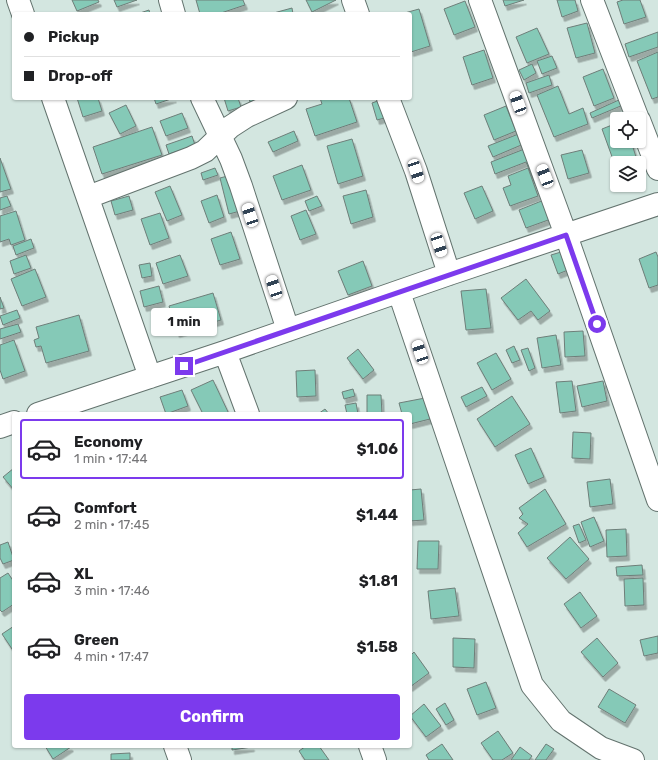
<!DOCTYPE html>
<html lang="en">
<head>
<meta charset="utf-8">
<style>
  body { margin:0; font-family:Rubik,sans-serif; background:#f2f2f2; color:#202124; height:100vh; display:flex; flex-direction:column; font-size:15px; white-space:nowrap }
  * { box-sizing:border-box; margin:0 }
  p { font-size:13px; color:#757577 }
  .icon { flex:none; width:22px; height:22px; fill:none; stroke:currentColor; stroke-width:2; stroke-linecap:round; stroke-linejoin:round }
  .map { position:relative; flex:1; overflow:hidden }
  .sheet { position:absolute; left:12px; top:412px; width:400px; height:336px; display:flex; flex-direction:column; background:#fff; border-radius:4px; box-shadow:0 1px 3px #0004 }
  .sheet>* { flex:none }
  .banner { position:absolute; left:12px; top:12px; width:400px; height:88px; border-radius:4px; box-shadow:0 1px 3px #0004; display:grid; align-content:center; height:88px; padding:0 12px; background:#fff }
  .buttons { position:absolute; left:610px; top:112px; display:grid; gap:8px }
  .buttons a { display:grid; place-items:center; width:36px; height:36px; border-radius:4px; background:#fff; box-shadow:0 1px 3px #0004; font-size:20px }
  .end { position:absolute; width:18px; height:18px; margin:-9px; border:5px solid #7c3aed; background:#fff; box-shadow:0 0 0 2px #fff }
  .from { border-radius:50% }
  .bubble { position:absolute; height:28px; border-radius:4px; background:#fff; box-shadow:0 1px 3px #0004; font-size:13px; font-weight:700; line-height:28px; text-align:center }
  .car { position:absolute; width:12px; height:24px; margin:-12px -6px; border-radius:5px; box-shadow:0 0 3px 1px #0007; background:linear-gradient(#fff 24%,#345 0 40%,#fff 0 76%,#345 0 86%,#fff 0) }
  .banner b { display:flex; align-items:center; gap:14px; height:38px; font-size:15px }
  .banner b+b { border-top:1px solid #e0e0e0 }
  .banner i { width:10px; height:10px; background:#202124 }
  ul { padding:7px 0 0; list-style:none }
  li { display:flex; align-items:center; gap:12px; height:60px; margin:0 8px 6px; padding:0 4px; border:2px solid transparent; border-radius:4px }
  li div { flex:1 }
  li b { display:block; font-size:15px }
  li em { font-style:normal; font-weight:700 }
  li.on { border-color:#7c3aed }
  li>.icon { width:36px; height:36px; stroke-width:1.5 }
  .cta { display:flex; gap:8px; margin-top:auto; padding:8px 12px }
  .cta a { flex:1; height:46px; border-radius:4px; background:#7c3aed; color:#fff; font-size:16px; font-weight:700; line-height:46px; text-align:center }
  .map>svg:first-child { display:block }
  .building { fill:#85c9b7; stroke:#6e7e79; filter:url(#shadow) }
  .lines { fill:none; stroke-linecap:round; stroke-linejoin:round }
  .minor-casing { stroke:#63736e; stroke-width:24 }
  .minor { stroke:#fff; stroke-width:22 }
  .route { stroke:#7c3aed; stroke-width:5 }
</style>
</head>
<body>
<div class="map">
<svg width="658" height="760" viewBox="0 0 658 760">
  <defs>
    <filter id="shadow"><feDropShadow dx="2.5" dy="4.5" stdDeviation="0" flood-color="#0004"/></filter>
  </defs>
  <rect width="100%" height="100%" fill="#d3e6e0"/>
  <path class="building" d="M72,0H98L99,2L77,11Z
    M114,0H137L117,7Z
    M196,0H243L245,5L218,14H200Z
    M306,0H336L312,12Z
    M503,0H524L505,6Z
    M557,0H575L578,11L562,17Z
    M623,0H640L646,17L624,24L617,2Z
    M465,1L475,27L454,35L444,9Z
    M292,8L293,14H270Z
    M419,9L430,46L411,52L410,14H401Z
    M149,10L150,14H137Z
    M587,23L595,53L576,58L567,28Z
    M537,28L549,54L527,63L516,37Z
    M658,32V47L629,57L625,44Z
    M484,50L493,78L472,85L463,57Z
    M658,52V97L652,99L637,61Z
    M552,56L557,68L542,74L537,61Z
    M532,64L536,73L524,80L519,70Z
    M603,69L614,98L594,106L583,77Z
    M549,75L552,85L529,93L526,83Z
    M558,86L569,114L583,108L588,124L554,137L537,95Z
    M77,98H98L102,111L83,117Z
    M154,98H174L156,104Z
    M224,98H238L241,107L228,111Z
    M249,98H262L250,102Z
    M320,98H349L357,122L315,136L306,109L322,104Z
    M383,99L388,117L377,120L372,103Z
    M621,99L623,105L592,118L590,113Z
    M126,105L136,126L120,134L109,113Z
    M506,106L516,131L494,140L484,115Z
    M182,113L188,128L166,136L160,121Z
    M617,123V141H631L636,157L615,165L602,129Z
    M152,127L162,155L102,174L93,147Z
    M294,131L298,141L273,152L268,142Z
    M521,133L526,143L493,157L488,146Z
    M192,136L195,145L169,154L166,145Z
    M352,139L363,176L338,184L327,146Z
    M527,148L540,182L535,184L526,162L495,174L491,162Z
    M582,150L589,173L568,179L561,155Z
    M0,158L11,189L0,192Z
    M302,165L311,190L282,200L273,176Z
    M215,168L218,175L203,180L201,173Z
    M528,168L538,196L510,206L503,188L511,185L508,176Z
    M235,174L244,210L229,214L220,178Z
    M170,186L182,215L167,221L155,192Z
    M482,186L493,211L475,219L464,193Z
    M366,190L373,217L351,224L343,196Z
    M217,195L224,217L209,223L201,201Z
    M7,196L11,206L0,210V198Z
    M129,196L133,210L115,215L111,201Z
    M317,196L322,206L309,211L305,201Z
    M544,200L551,219L526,228L519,210Z
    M306,210L316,234L300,240L291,216Z
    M16,211L25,240L11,245L9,239L0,242V216Z
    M160,213L169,238L150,245L141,219Z
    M231,232L240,259L220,265L211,239Z
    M31,239L34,248L16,255L13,246Z
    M561,252L568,270L558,274L551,255Z
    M656,252L658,257V285L649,288L639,259Z
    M26,255L31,268L14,274L10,261Z
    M180,255L188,276L163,284L156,263Z
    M363,261L372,286L348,295L338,271Z
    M150,263L152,276L142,278L139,265Z
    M35,269L46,297L22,306L11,279Z
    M526,279L550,311L538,320L531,311L518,320L501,298Z
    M159,286L163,302L144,307L140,291Z
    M486,289L491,328L466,330L461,291Z
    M213,293L221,320L177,333L169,306Z
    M0,297L4,308L0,309Z
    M17,310L20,318L3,325L0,316Z
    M79,315L89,351L46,363L41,346L36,347L34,340L39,338L36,327Z
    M18,324L21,332L0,339V329Z
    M583,331L585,356L565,357L564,332Z
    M556,335L561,365L542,368L537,338Z
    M14,340L25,371L3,379L0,370V345Z
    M514,346L520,360L512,363L506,350Z
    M528,348L535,368L529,371L521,350Z
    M358,349L374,370L363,379L347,358Z
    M496,353L511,379L492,390L477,363Z
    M315,370L316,396L297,397L296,371Z
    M213,380L229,414H203L191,390Z
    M572,381L576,411L560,413L556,382Z
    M603,381L607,401L582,407L577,386Z
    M482,387L487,396L466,407L461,397Z
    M353,389L355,396L344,399L342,392Z
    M182,390L188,406L166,414L160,397Z
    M367,395H381L382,414H367Z
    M512,396L530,424L495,447L477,419Z
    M425,398L430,419L410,424V414H402L399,403Z
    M356,403L358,414H347L345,405Z
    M325,409L329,414H318Z
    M573,432L591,433L590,459L572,458Z
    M531,448L544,477L528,484L515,455Z
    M14,468V490L3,477Z
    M610,479L613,504L590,507L587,482Z
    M421,489L424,520L410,521V490Z
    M545,489L566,524L527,547L518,533L528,524L519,518L523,514L519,508Z
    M594,517L604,541L590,547L581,522Z
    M579,524L586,540L579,543L573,526Z
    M626,529L627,556L607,557L606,530Z
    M570,537L589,559L566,579L547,558Z
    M418,541H439L438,569H417Z
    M8,542L14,560L3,564L0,558V545Z
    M642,565L643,575L617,576L616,567Z
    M8,573L14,582V604L2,612L0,610V578Z
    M643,578L644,605L625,606L624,579Z
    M455,588L459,616L431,619L428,591Z
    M580,592L597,616L581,628L564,604Z
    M14,626V652L2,634Z
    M658,636V653L644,656L640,640Z
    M453,638L475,639L474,668L453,667Z
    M597,638L618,663L603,677L581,652Z
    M414,652L429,673L410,687V656Z
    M486,682L496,708L477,715L467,689Z
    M609,689L636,705L625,723L598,707Z
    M445,703L454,720L446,725L436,709Z
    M424,704L441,726L426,737L410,716Z
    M498,731L513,753L502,760H493L481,743Z
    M442,744L453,760H429L426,755Z
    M546,744L554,749L546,760H535Z
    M45,746H70L71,747L53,759Z
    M232,746H252V747L232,750Z
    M306,746H319L329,760H305L299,751Z
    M520,747L532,756L529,760H511Z
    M130,753V760H111V754Z"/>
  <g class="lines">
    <defs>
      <path id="minor" d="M18,0L23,14
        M170,0L174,14
        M353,0L358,14
        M480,0L566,235L658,500
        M592,0L638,119
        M53,98C86,191 117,284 150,377
        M202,98L231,159L241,186L288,330
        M388,98L416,171L449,274
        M639,120L658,169
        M88,197L191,158L205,151L230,127L247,116L286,98
        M399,292L532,685L561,721L601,748L633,760
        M225,352L248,414
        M38,414L225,352L449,274L658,204
        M0,427L14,422
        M175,746L180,760
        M370,746L375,760"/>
    </defs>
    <use href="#minor" class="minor-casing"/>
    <use href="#minor" class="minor"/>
  </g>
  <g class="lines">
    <path class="route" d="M184,366L566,235L597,324"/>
  </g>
</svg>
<div class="buttons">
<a><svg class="icon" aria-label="locate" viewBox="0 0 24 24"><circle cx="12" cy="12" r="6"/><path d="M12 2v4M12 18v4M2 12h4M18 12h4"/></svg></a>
<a><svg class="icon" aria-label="layers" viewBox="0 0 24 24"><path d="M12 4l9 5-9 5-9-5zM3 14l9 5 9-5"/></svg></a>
</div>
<i class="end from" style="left:597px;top:324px"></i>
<i class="end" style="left:184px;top:366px"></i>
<div class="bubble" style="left:151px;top:308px;width:66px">1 min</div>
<i class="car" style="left:518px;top:103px;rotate:340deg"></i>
<i class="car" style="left:416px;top:171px;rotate:162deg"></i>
<i class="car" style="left:545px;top:176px;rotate:339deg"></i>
<i class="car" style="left:250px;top:215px;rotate:342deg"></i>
<i class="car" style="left:439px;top:245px;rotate:162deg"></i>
<i class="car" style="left:274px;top:287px;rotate:342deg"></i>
<i class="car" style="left:420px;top:352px;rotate:341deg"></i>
<div class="banner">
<b><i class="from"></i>Pickup</b>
<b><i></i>Drop-off</b>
</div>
<section class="sheet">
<ul>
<li class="on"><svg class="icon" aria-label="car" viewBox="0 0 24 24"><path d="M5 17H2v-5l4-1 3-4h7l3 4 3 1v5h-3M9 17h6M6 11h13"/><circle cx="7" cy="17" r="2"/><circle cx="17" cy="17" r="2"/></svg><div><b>Economy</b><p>1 min · 17:44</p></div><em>$1.06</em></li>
<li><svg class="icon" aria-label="car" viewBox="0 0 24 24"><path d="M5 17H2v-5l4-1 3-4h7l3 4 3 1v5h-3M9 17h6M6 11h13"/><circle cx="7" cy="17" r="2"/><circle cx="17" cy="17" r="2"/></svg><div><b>Comfort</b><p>2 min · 17:45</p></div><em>$1.44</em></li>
<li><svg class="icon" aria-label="car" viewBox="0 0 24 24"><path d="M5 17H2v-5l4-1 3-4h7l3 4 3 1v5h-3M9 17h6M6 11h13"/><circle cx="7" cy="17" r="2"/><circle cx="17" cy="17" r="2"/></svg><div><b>XL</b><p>3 min · 17:46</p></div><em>$1.81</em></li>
<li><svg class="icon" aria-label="car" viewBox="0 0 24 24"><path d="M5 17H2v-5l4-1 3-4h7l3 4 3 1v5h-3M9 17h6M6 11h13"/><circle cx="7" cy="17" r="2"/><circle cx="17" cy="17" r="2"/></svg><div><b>Green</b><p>4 min · 17:47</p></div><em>$1.58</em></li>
</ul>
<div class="cta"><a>Confirm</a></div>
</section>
</div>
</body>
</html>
